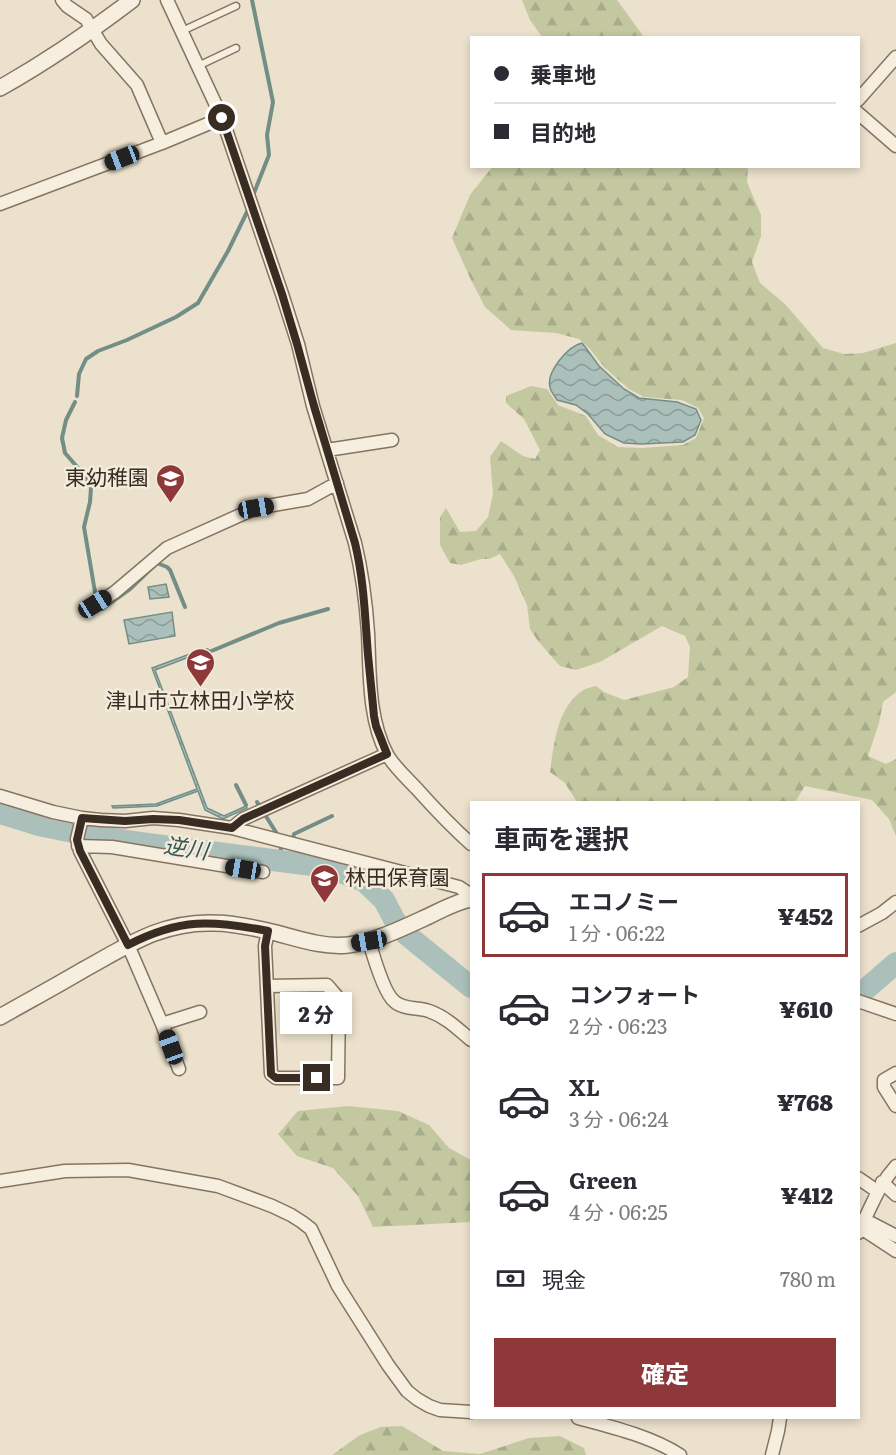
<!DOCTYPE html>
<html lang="ja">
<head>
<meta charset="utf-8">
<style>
  body { margin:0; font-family:Literata,"Noto Sans JP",serif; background:#f7f7f7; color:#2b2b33; height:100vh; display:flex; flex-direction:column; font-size:22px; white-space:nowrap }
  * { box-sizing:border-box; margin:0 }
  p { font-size:20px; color:#7c7c81 }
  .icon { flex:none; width:33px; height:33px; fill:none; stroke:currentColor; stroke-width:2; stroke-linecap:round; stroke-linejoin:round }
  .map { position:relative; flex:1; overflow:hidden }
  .side { position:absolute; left:470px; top:801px; width:390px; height:618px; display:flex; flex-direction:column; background:#fff; border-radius:0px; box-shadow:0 3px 9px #0003 }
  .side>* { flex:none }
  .hud { position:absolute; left:470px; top:36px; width:390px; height:132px; border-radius:0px; box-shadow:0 3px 9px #0003; display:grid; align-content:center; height:132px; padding:0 24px; background:#fff }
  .end { position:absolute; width:27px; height:27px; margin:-14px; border:8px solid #392d23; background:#fff; box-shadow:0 0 0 3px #fff }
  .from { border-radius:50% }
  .bubble { position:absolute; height:42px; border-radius:0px; background:#fff; box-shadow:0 3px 9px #0003; font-size:20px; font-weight:800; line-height:42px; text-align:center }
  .car { position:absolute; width:18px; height:36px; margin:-18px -9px; border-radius:8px; box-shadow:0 0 4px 2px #0007; background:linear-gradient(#222 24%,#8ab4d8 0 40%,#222 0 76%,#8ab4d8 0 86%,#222 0) }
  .hud b { display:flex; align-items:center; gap:21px; height:57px; font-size:22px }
  .hud b+b { border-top:2px solid #e1e1e2 }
  .hud i { width:15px; height:15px; background:#2b2b33 }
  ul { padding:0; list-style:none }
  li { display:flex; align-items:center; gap:18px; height:84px; margin:0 12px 9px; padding:0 12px; border:3px solid transparent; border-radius:0px }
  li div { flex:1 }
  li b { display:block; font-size:22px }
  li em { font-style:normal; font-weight:800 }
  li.active { border-color:#8f383a }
  li>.icon { width:54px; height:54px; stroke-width:1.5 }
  h2 { padding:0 24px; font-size:27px; line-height:72px }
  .pay { display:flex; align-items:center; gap:15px; height:66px; padding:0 24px; font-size:22px }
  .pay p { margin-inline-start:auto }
  .cta { display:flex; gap:12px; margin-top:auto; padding:12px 24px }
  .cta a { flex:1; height:69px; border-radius:0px; background:#8f383a; color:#fff; font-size:24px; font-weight:800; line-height:69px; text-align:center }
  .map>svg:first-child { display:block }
  .forest { fill:url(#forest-firs) }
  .water { fill:url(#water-waves); stroke:#738e87; stroke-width:1.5 }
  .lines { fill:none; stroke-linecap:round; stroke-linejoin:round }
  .stream { stroke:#738e87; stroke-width:4 }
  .river { stroke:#abc0ba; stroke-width:22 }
  .service-casing { stroke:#867461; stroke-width:9 }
  .minor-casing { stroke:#867461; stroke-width:15 }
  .tertiary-casing { stroke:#867461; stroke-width:18 }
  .service { stroke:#f6eede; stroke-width:6 }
  .minor { stroke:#f6eede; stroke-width:12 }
  .tertiary { stroke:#f6eede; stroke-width:15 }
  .route { stroke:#392d23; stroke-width:8 }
  .labels { text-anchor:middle; stroke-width:5; stroke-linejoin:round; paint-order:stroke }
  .poi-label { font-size:21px; fill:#392d23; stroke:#f3ebdb; text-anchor:end }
  .water-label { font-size:22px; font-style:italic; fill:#345654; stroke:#f3ebdb }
</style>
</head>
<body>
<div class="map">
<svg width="896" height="1455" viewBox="0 0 896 1455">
  <defs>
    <pattern id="forest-firs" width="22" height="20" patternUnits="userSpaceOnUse" patternTransform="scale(1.5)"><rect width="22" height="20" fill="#c4c8a0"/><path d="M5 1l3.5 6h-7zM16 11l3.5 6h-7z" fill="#a9ac8a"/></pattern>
    <pattern id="water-waves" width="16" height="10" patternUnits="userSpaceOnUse" patternTransform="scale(1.5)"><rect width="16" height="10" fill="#abc0ba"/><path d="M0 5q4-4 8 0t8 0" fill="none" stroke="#8c9c97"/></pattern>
  </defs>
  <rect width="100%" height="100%" fill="#ebe1cc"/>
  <path class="forest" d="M522,0H617L644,37H542L530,20Z
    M493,166L748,167L747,182L761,215V236L752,262L760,283L785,304L823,348L844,354L863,353L896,343V692L883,702L879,723L868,756L886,764L896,759V836L889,819L872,800L805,786L795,802H577L565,783L550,772C554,744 557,708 582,691C586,688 592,687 596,686L604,692L624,700L674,687L688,677L690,647L685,636L662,626L600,662L576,670L560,666L538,641L530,629L527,605L514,576L500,554L489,559H481L461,565L450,563L440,545V517L446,508L460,532L476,531L488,517L493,494L490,457L501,441L523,456L535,459L540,450L524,419L506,403V396L531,386L547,389L558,405L586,416L598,435L618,447L642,448L683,445L696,438L704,418L698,408L682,400L644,397L629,389L605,368L590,349L579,339L556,333L511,330L485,307L471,280L452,238L470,195Z
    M348,1106L398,1111L429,1125L449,1148L471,1160V1222L373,1227L358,1196L333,1168L297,1156L278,1134L298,1111Z
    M402,1426L443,1451L480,1454L529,1438L560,1436L584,1448L586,1455H332L360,1435L381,1427Z"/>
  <path class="water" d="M582,343L586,348L599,366L624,389L639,398L677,402L696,409L701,420L695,435L683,442L641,444L624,443L605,434L588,414L576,405L557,400C555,396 550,391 550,387C546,372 568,346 582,343Z
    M166,584L169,597L150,599L148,587Z
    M172,612L175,636L129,644L124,620Z
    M203,649L205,651L155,670L207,808L224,816L246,806L247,808L223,819L205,810L198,791L157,806L113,808L112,806L156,804L197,789L152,668Z"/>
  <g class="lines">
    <path class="stream" d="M252,0L273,102L267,135L269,155L254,193
      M77,396L79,374L86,359L98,351L127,340L176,317L198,303L228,251L248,210
      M75,402L66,420L62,438L65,453L85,476L91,488L90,502L84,527L96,598
      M102,609L130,589L157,563L167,567L170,570L185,607
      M207,650L209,652L279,623L328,609
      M236,785L246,805
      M257,802L279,837
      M111,838V837
      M293,839L294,834L332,816
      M278,865L281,848"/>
    <path class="river" d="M0,813L39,825L87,835L140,843L328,867L364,881L384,900L395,921L407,935L471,987
      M858,993L866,989L896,963"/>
    <defs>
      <path id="service" d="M182,31L236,6
        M198,66L236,48"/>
      <path id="minor" d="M62,0L67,6L86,19L101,44L137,85L162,143
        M167,0L222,118L282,294L298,344L313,406L355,543C362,572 366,603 368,633C370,672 368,719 387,754C394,767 407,778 417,789C434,808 452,827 471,844
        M858,100L896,57
        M858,113L896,146
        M0,204L162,143L222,118
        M327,450L392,440
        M95,605L115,592L167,548L256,508L308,499L337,483
        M0,796L53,812L82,818L101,820L125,821L153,818L179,820L232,828L459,887L471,895
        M82,818L77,839L80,851L128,945L162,1024L179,1069
        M232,828L243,819L387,754
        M78,846L112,847L263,872
        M858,926L882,913L896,902
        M369,941C373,955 384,993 394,1001C403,1010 418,1007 429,1011C446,1017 458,1029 471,1040
        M267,986L327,985L339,999L338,1078H276L271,1074L265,946L268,931
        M858,1001L896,1014
        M162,1024L200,1012
        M896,1073L884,1080V1087L896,1106
        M858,1178L877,1191
        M0,1181L65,1171L128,1170L218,1186L272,1206L291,1215L302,1222L311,1229L338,1286L388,1365L407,1391L417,1399L429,1406L440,1410L471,1412
        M882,1182L896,1195
        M861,1228L896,1251
        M861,1228L871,1223L896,1236
        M858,1233C871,1208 877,1187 896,1166
        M578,1418C612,1427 650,1436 680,1455
        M772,1455L778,1431L780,1418"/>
      <path id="tertiary" d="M0,88C46,62 90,32 132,0
        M0,1017C28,1001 56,986 83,970C127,946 162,921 214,923C232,923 250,927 268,931C294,937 321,948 348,945C377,941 403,928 429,916C443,909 456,902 471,899"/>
    </defs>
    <use href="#service" class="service-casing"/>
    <use href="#minor" class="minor-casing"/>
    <use href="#tertiary" class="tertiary-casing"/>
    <use href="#service" class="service"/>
    <use href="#minor" class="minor"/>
    <use href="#tertiary" class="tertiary"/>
  </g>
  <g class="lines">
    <path class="route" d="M222,118L282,294L297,344L314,406L355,543C364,580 365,618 368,655C370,675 372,696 374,716L376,726L387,754L243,819L232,828L179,820L153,819L125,821L82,818L77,840L80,851L128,945C180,918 212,920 268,931L265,946L271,1074L276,1078H317"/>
  </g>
  <defs>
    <symbol id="school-pin" viewBox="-11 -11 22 30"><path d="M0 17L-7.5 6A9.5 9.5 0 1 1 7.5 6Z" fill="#8f383a" stroke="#f3ebdb"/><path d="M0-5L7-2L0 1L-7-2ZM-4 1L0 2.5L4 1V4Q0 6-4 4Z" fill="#fff"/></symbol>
  </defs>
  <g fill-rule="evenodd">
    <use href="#school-pin" x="154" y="462" width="33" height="45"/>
    <use href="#school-pin" x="184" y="646" width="33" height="45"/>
    <use href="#school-pin" x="308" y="862" width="33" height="45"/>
  </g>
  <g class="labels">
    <g class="poi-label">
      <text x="149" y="485">東幼稚園</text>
      <text x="200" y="708" text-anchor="middle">津山市立林田小学校</text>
      <text x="345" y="885" text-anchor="start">林田保育園</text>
    </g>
    <g class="water-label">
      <text transform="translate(186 848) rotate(8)" y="8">逆川</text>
    </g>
  </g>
</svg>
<i class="end from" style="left:222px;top:118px"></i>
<i class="end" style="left:317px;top:1078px"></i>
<div class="bubble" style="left:280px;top:992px;width:72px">2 分</div>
<i class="car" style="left:122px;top:158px;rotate:249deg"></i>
<i class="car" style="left:256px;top:508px;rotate:81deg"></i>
<i class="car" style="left:95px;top:604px;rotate:58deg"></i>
<i class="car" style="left:243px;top:869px;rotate:279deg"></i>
<i class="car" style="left:369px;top:941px;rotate:261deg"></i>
<i class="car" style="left:171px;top:1047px;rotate:340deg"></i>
<div class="hud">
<b><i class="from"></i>乗車地</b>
<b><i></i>目的地</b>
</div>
<section class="side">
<h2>車両を選択</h2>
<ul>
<li class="active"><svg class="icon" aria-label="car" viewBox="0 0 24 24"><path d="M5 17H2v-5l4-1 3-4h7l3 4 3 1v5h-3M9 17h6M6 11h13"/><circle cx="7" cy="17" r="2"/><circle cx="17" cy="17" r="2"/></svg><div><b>エコノミー</b><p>1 分 · 06:22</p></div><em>¥452</em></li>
<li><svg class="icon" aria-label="car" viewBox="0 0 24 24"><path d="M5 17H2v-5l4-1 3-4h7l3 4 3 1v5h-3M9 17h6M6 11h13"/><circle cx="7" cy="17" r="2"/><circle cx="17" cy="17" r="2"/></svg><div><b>コンフォート</b><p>2 分 · 06:23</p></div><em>¥610</em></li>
<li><svg class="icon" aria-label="car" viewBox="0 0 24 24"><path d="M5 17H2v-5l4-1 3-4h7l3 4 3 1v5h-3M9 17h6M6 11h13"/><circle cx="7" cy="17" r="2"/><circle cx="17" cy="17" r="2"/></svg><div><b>XL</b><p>3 分 · 06:24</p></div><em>¥768</em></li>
<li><svg class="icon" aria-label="car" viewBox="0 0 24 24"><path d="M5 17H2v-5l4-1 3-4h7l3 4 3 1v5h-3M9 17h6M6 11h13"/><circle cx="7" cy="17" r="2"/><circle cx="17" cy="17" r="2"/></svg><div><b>Green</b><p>4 分 · 06:25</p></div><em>¥412</em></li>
</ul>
<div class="pay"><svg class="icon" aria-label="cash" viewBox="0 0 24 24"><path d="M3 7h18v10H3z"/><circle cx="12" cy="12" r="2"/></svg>現金<p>780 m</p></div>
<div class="cta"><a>確定</a></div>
</section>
</div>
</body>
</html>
